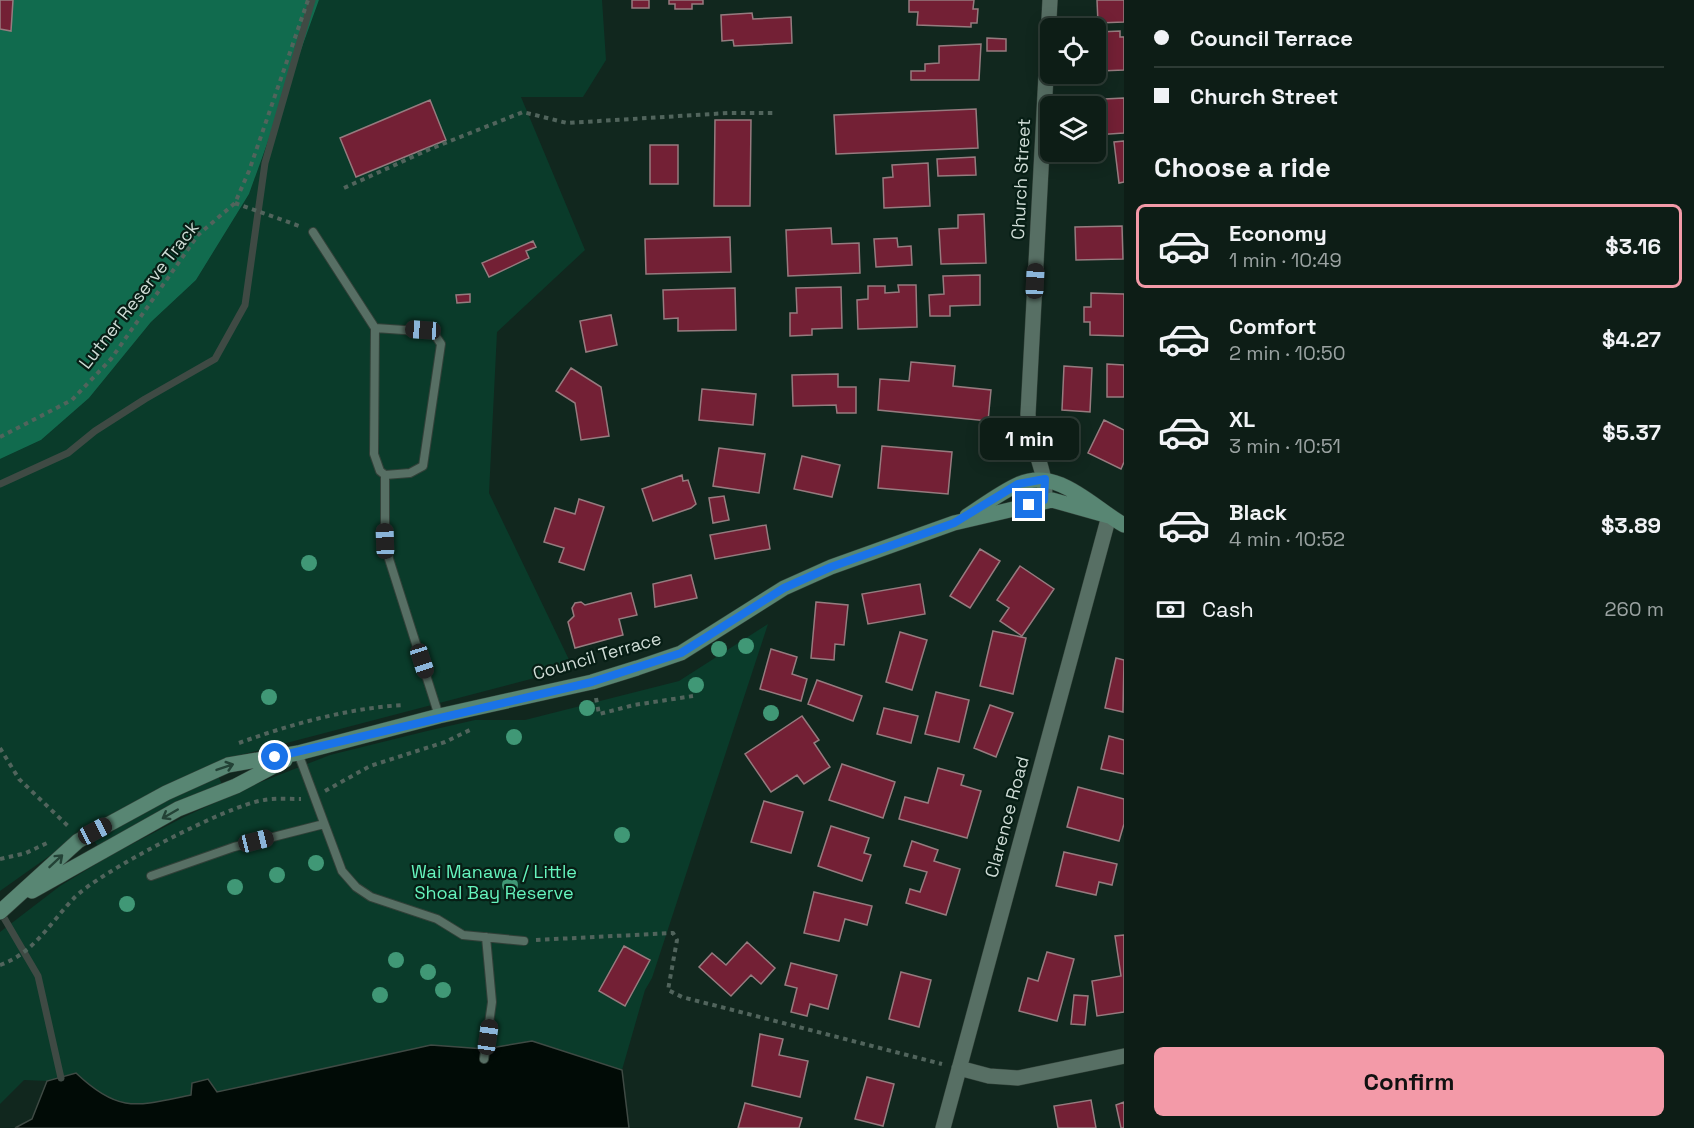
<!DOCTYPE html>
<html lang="en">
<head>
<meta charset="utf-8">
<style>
  body { margin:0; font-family:"Space Grotesk",sans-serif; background:#16261f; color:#f1f3f6; height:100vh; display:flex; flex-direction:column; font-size:22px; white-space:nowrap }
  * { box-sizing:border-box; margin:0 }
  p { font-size:20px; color:#9aa2a1 }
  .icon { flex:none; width:33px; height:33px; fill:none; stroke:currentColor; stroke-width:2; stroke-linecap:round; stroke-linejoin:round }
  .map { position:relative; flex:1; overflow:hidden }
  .drawer { display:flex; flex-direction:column; background:#0d1d16; width:570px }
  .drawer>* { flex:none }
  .guide { display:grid; align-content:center; height:132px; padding:0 30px; background:#0d1d16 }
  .buttons { position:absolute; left:1040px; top:18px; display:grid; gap:12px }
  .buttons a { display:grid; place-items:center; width:66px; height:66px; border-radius:9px; background:#0d1d16; box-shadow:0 3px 15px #0003,0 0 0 2px #2d3b35; font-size:30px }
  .end { position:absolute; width:27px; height:27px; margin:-14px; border:8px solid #1a73e8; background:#fff; box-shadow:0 0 0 3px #fff }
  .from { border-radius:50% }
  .bubble { position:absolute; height:42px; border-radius:9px; background:#0d1d16; box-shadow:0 3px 15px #0003,0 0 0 2px #2d3b35; font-size:20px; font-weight:800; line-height:42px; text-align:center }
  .car { position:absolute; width:18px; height:36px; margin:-18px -9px; border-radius:8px; box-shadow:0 0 4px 2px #0007; background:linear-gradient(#222 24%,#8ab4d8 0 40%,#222 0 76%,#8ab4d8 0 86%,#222 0) }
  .guide b { display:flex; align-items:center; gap:21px; height:57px; font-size:22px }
  .guide b+b { border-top:2px solid #2d3b35 }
  .guide i { width:15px; height:15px; background:#f1f3f6 }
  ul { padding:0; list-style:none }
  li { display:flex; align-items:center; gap:18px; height:84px; margin:0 12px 9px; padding:0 18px; border:3px solid transparent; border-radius:9px }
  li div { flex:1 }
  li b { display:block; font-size:22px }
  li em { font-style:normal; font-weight:800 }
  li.on { border-color:#f39aa8 }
  li>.icon { width:54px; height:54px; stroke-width:1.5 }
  h2 { padding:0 30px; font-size:27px; line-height:72px }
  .pay { display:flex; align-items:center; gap:15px; height:66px; padding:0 30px; font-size:22px }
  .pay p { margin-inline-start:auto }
  .cta { display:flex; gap:12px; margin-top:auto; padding:12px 30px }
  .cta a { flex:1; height:69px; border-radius:9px; background:#f39aa8; color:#111; font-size:24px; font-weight:800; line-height:69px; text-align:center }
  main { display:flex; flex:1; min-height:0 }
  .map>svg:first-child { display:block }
  .green { fill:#0a3b2a }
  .forest { fill:#116b4e }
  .water { fill:#010b06; stroke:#3f4a44; stroke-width:1.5 }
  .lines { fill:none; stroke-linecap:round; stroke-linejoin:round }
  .stream { stroke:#3f4a44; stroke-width:7 }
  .building { fill:#732035; stroke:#967b7f; stroke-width:1.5 }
  .lane-casing { stroke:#324139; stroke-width:10 }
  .street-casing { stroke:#324139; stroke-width:16 }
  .secondary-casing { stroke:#324139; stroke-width:16 }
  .path { stroke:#51645c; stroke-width:4; stroke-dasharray:4.5 4.5; stroke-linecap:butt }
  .lane { stroke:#576f64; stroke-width:8 }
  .street { stroke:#576f64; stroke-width:15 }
  .secondary { stroke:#588673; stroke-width:15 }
  .tree { fill:#409876 }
  .oneway { stroke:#234236 }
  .route { stroke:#1a73e8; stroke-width:8 }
  .labels { text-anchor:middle; stroke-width:4.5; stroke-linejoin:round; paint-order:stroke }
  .street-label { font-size:18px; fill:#cfdcd6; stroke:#071e15 }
  .park-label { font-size:18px; fill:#66f5be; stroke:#071e15 }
</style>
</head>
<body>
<main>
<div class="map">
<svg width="1124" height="1128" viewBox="0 0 1124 1128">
  <rect width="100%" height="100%" fill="#11271e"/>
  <path class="green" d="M319,0H602L606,60L583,97H521L585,250L497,332L489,493L573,668L229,758L86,830L0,891V459L41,440L89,398L151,322L196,280L249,194Z
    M768,624L652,978L645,990L622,1070L629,1128H15L32,1119L47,1081L24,1080L0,1104V932L60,886L111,855L184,817L256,784L330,755L427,731L475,720H525L679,681Z
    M218,776L222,784L99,847L94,841L168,799Z"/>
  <path class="forest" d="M0,0H319L249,194L196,280L151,322L89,398L41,440L0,459Z"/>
  <path class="water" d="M532,1041L622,1070L629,1128H15L32,1119L47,1081L76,1073C119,1114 137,1106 191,1095L192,1083L208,1079L217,1092L431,1045L485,1049Z"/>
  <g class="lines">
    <path class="stream" d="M0,484L68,453L95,431L145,399L215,359L245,305L265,163L312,0
      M0,911L38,976L61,1078"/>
  </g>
  <path class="building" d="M0,0H13L11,31L0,29Z
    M632,0H649V8H632Z
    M669,0H703V4H692V9H675V4H669Z
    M909,0H974L973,9H978L977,23H971V27L917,25L918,12H909Z
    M1097,0H1124V22L1098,23Z
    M752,13L753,19L791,17L792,43L734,46L733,40L722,41L721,15Z
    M1120,31V37H1124V70L1100,71L1098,32Z
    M987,38L1006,39V51H987Z
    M981,44L979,80H911V71H925V64L939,63V46Z
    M1124,98V133L1095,135V106H1084V100Z
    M430,100L446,140L356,177L340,138Z
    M976,109L978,148L836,154L834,115Z
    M715,120H751L750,206H714Z
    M1124,141V182L1119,183L1114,142Z
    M650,145H678V184H650Z
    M975,157L976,175L938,176L937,159Z
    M928,163L930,206L884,208L883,178L893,177L892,165Z
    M984,214L986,263L941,264L939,229L958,228V215Z
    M1122,226L1123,259L1076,260L1075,227Z
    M831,228L832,244L859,243L860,273L788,276L786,230Z
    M730,237L731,272L646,274L645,239Z
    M897,238L898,247L911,246L912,265L876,267L874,239Z
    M533,241L536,247L526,251L529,258L489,277L482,263Z
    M980,275V305L950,306V316H930L929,295L944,294L943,276Z
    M898,285H916L917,327L858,329L857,300L868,299V286H885V293L899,292Z
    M841,287L842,328L812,329V335L790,336V313H797L796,288Z
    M735,288L736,330L678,331V318L664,319L663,290Z
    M1091,293L1124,294V336L1090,335V322H1084V307H1091Z
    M470,294V302L457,303L456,295Z
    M611,315L617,345L586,352L580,321Z
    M911,362L955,366L953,386L991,390L988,421L878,410L880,379L909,381Z
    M1107,364L1124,365V397H1107Z
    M1064,366L1092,368L1090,412L1062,410Z
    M571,368L601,387L609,436L581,440L575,403L556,391Z
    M838,374V387H856V413H837L836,405L793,406L792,375Z
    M702,389L756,394L753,425L699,420Z
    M1104,420L1124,430V462L1121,469L1088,453Z
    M882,446L952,452L948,494L878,488Z
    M719,448L765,454L759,493L713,486Z
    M802,456L840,465L832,497L794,489Z
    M682,475L683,481L688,480L696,504L691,508L653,521L642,489Z
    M724,496L729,520L713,523L709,498Z
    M579,499L604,507L584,570L559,562L564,548L544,542L555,508L575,514Z
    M766,525L770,549L715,559L710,535Z
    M980,549L1000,561L970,608L950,596Z
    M1020,566L1054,589L1022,636L1000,621L1009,608L997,600Z
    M691,575L697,598L655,607L653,584Z
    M920,584L925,614L868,624L862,594Z
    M631,593L637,615L619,619L623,635L575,648L568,622L574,616L572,608L575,603L581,602L585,605Z
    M816,602L848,605L844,645L835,644L834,660L811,658Z
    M993,631L1026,638L1013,694L980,686Z
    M900,632L927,640L912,690L886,682Z
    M771,649L797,657L792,674L807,679L801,701L760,689Z
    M1116,658L1124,660L1123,712L1105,708Z
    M817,680L862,696L853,721L808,704Z
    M936,692L969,700L959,742L925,734Z
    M990,705L1013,713L996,757L974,748Z
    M884,708L918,716L911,743L877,734Z
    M802,716L819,740L814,743L830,767L804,784L797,775L771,792L745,754Z
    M1109,736L1124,740V774L1101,769Z
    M842,764L895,782L883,818L829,800Z
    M938,768L964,775L961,785L981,791L967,838L899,819L905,797L928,803Z
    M1078,787L1124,799V824L1119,841L1067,827Z
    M764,801L803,812L791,853L751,842Z
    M831,826L869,838L864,853L871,855L862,881L818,866Z
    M912,841L938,850L934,861L960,869L946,915L906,903L910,889L920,892L927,872L904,866Z
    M1064,852L1117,864L1112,885L1099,882L1096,895L1056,886Z
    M814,892L872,906L867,925L845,919L839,941L804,933Z
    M1124,935V1012L1097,1016L1092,981L1121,976L1115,936Z
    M747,942L775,968L761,984L751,975L731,996L699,967L712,953L726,965Z
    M624,946L650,960L625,1006L599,991Z
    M1047,952L1074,959L1057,1021L1019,1011L1028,978L1038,981Z
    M791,963L837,975L828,1009L810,1004L807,1016L791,1012L797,988L785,985Z
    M901,972L931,980L919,1027L889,1019Z
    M1074,995L1088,996L1085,1025L1071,1024Z
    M760,1034L783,1039L779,1055L808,1061L800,1097L752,1086Z
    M867,1077L894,1084L883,1126L855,1119Z
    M1091,1100L1096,1128H1058L1054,1106Z
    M1124,1102V1128H1121L1116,1105Z
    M745,1103L802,1118L799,1128H738Z"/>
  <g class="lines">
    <defs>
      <path id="lane" d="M313,232L375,328L374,454L380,471L385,475V541L389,559L439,716
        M375,328L433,332L441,344L423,466L410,473L385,475
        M298,753L342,871L356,887L371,897L437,919L463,935L524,941
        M151,876L234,847L324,824
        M484,1059L492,1002L486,937"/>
      <path id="street" d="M1044,500C1049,473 1029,445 1028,414L1050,0
        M959,1068L989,1076L1018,1078L1124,1056
        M943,1128L1109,516"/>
      <path id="secondary" d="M967,516C984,505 1001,492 1019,484C1058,467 1092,507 1124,525
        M32,891L178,809L236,786L285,760
        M0,912L78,841L166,793L228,765L298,753L439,716L592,682L637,668L681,653L784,588L831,567L954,523L1052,500L1109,516"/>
    </defs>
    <use href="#lane" class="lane-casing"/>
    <use href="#street" class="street-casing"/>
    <use href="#secondary" class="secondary-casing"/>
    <path class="path" d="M344,188L430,149L523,112L567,123L728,113H774
      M235,203L302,227
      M0,437L72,400L111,359L198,235L235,203L249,171L308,0
      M596,698L599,714L634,705L693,696
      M239,743C291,724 349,708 404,705
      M0,748L19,779L68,826
      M325,791L370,766L445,742L472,729
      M0,859L26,853L47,843
      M536,940L673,933L677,940L668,990L682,997L942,1064
      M0,965C34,953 50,923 74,898C99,872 228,805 264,800C276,798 289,799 301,799"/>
    <use href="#lane" class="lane"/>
    <use href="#street" class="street"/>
    <use href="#secondary" class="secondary"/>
  </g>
  <g class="tree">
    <circle cx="309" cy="563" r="8"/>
    <circle cx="746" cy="646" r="8"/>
    <circle cx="719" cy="649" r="8"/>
    <circle cx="696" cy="685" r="8"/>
    <circle cx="269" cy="697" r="8"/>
    <circle cx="587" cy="708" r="8"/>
    <circle cx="771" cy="713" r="8"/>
    <circle cx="514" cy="737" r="8"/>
    <circle cx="622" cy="835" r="8"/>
    <circle cx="316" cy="863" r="8"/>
    <circle cx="277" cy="875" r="8"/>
    <circle cx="510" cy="885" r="8"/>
    <circle cx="235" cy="887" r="8"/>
    <circle cx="127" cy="904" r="8"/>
    <circle cx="396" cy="960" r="8"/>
    <circle cx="428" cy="972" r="8"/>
    <circle cx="443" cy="990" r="8"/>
    <circle cx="380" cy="995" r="8"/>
  </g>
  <defs><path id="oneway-shaft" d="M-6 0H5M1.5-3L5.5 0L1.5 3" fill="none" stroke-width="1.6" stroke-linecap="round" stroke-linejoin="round" transform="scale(1.5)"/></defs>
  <g class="oneway">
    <use href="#oneway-shaft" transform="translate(225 767) rotate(-19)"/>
    <use href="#oneway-shaft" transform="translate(170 814) rotate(150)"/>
    <use href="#oneway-shaft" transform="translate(56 861) rotate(-43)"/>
  </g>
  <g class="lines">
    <path class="route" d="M275,757L592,682L681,653L784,588L831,567L954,523L1018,484L1045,479L1044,500L1029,505"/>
  </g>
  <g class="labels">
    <g class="street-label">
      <text transform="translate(1021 179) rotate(-87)" y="6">Church Street</text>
      <text transform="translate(139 295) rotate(-52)" y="6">Lutner Reserve Track</text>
      <text transform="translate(597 656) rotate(-16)" y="6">Council Terrace</text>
      <text transform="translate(1007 817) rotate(-75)" y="6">Clarence Road</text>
    </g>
    <g class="park-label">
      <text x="494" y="878">Wai Manawa / Little<tspan x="494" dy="21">Shoal Bay Reserve</tspan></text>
    </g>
  </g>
</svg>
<div class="buttons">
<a><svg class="icon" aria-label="locate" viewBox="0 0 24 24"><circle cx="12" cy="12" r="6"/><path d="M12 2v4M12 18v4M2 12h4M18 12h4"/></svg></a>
<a><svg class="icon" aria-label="layers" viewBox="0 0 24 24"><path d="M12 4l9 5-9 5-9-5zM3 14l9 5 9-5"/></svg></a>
</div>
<i class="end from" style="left:275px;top:757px"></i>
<i class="end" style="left:1029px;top:505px"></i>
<div class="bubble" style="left:980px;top:418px;width:99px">1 min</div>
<i class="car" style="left:1035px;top:281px;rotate:3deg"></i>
<i class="car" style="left:423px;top:330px;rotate:274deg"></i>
<i class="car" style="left:385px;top:541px;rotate:358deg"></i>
<i class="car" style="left:422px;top:661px;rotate:162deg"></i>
<i class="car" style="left:95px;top:831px;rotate:62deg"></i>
<i class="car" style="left:256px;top:841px;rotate:76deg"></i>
<i class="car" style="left:488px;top:1037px;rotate:8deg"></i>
</div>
<section class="drawer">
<div class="guide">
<b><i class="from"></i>Council Terrace</b>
<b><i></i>Church Street</b>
</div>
<h2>Choose a ride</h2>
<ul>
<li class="on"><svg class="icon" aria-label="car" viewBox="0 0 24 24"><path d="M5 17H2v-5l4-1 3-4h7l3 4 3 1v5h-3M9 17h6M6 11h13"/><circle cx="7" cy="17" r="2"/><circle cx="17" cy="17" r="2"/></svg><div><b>Economy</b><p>1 min · 10:49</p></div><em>$3.16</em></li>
<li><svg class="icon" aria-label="car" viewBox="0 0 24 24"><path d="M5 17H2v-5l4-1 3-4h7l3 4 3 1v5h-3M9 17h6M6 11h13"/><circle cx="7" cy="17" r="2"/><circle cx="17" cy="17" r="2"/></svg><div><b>Comfort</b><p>2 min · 10:50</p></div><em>$4.27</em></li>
<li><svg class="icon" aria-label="car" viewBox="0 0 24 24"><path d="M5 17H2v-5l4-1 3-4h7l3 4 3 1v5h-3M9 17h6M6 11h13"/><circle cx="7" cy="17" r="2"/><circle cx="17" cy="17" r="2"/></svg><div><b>XL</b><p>3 min · 10:51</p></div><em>$5.37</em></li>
<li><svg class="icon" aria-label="car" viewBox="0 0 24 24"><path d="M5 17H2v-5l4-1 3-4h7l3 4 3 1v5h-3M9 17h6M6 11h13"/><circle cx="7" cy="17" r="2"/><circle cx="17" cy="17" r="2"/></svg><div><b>Black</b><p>4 min · 10:52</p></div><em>$3.89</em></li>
</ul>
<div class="pay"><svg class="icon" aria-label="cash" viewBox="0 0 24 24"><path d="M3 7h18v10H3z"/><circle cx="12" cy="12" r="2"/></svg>Cash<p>260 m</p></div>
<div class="cta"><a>Confirm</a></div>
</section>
</main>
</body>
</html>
